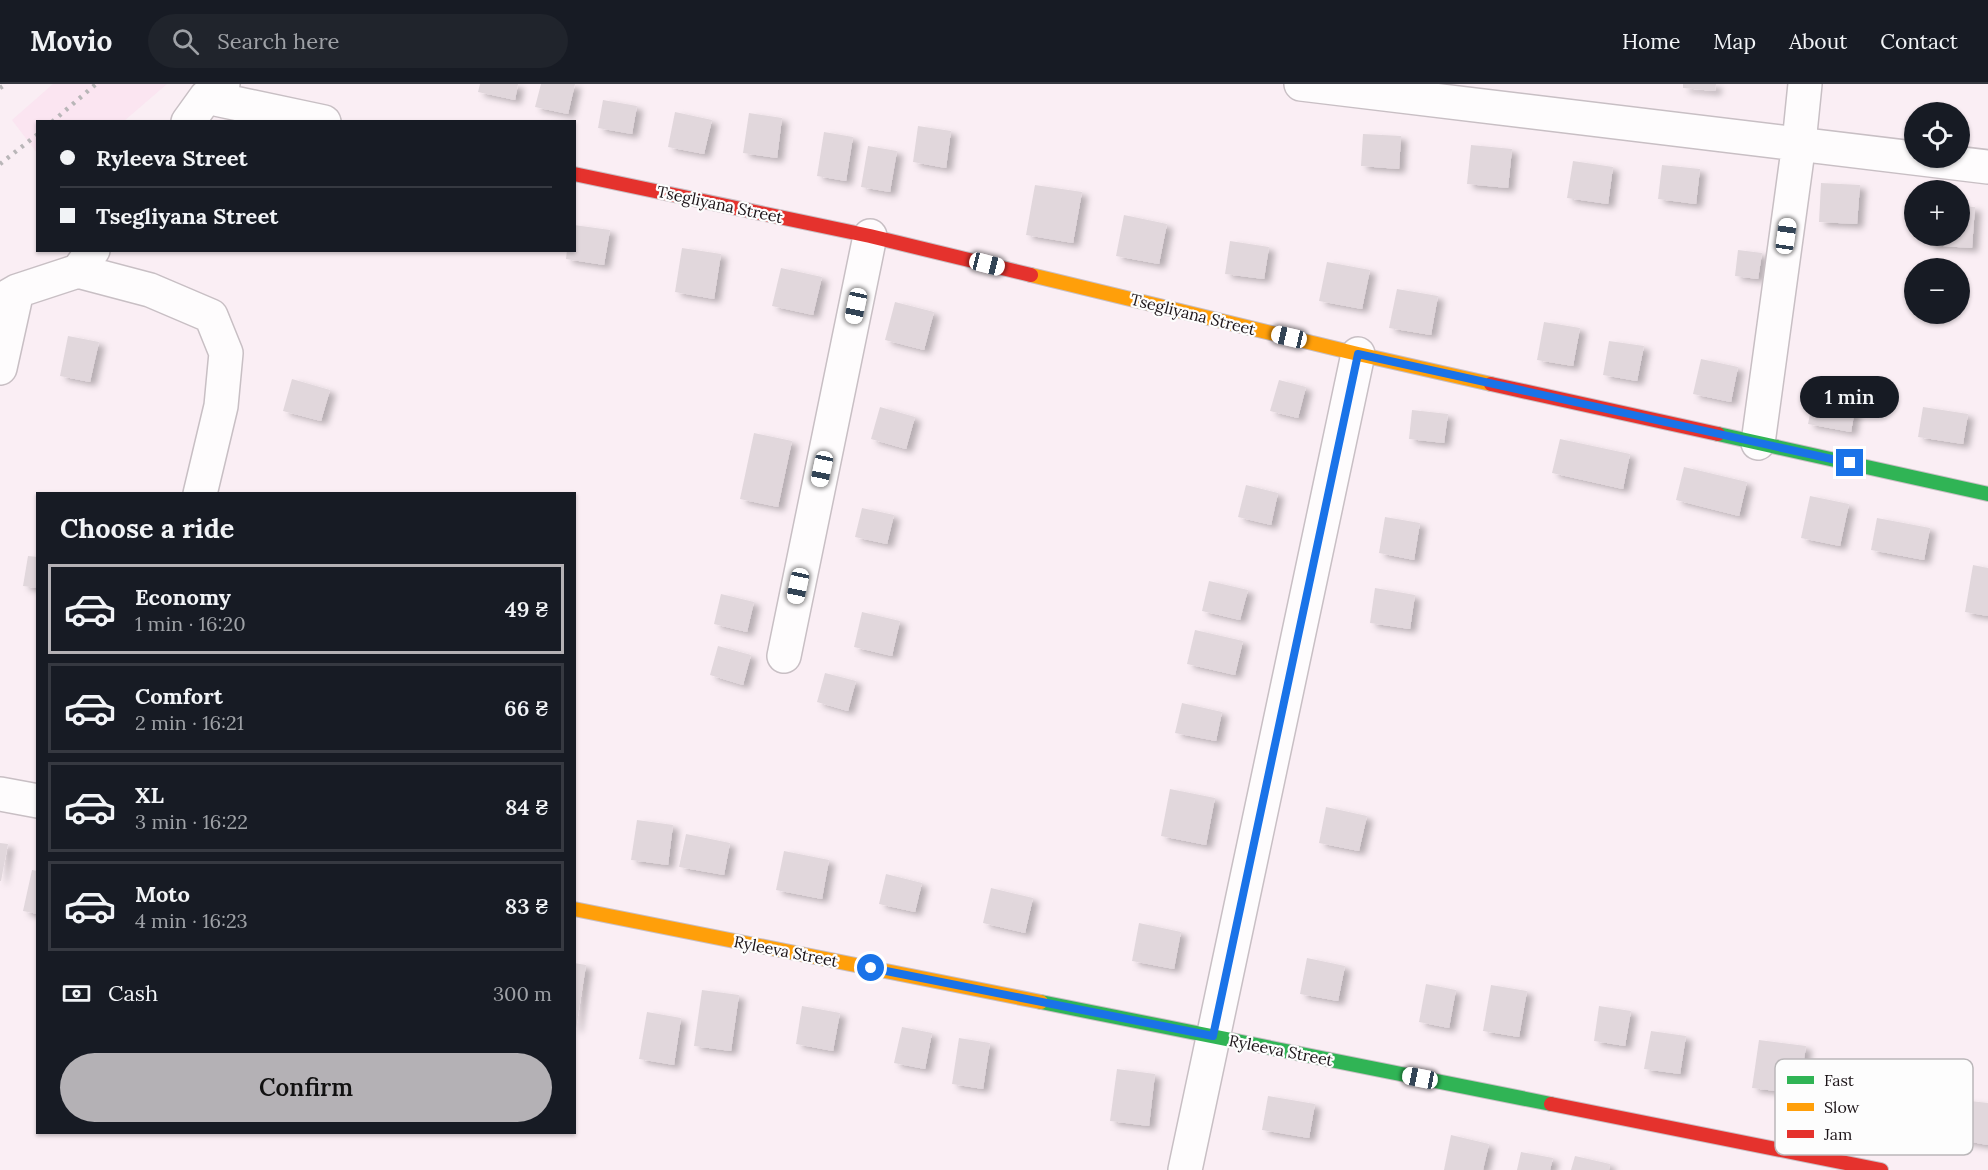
<!DOCTYPE html>
<html lang="en">
<head>
<meta charset="utf-8">
<style>
  body { margin:0; font-family:Lora,serif; background:#20242c; color:#f1f3f6; height:100vh; display:flex; flex-direction:column; font-size:22px; white-space:nowrap }
  * { box-sizing:border-box; margin:0 }
  p { font-size:20px; color:#9ea1a6 }
  .icon { flex:none; width:33px; height:33px; fill:none; stroke:currentColor; stroke-width:2; stroke-linecap:round; stroke-linejoin:round }
  .map { position:relative; flex:1; overflow:hidden }
  .sheet { position:absolute; left:36px; top:408px; width:540px; height:642px; display:flex; flex-direction:column; background:#171b24; border-radius:0px; box-shadow:0 2px 4px #0004 }
  .sheet>* { flex:none }
  .banner { position:absolute; left:36px; top:36px; width:540px; height:132px; border-radius:0px; box-shadow:0 2px 4px #0004; display:grid; align-content:center; height:132px; padding:0 24px; background:#171b24 }
  .tools { position:absolute; left:1904px; top:18px; display:grid; gap:12px }
  .tools a { display:grid; place-items:center; width:66px; height:66px; border-radius:50%; background:#171b24; box-shadow:0 2px 4px #0004; font-size:30px }
  .end { position:absolute; width:27px; height:27px; margin:-14px; border:8px solid #1a73e8; background:#fff; box-shadow:0 0 0 3px #fff }
  .from { border-radius:50% }
  .bubble { position:absolute; height:42px; border-radius:21px; background:#171b24; box-shadow:0 2px 4px #0004; font-size:20px; font-weight:600; line-height:42px; text-align:center }
  .car { position:absolute; width:18px; height:36px; margin:-18px -9px; border-radius:8px; box-shadow:0 0 4px 2px #0007; background:linear-gradient(#fff 24%,#345 0 40%,#fff 0 76%,#345 0 86%,#fff 0) }
  .banner b { display:flex; align-items:center; gap:21px; height:57px; font-size:22px }
  .banner b+b { border-top:2px solid #363941 }
  .banner i { width:15px; height:15px; background:#f1f3f6 }
  ul { padding:0; list-style:none }
  li { display:flex; align-items:center; gap:18px; height:90px; margin:0 12px 9px; padding:0 12px; border:3px solid #363941; border-radius:0px }
  li div { flex:1 }
  li b { display:block; font-size:22px }
  li em { font-style:normal; font-weight:600 }
  li.selected { border-color:#b4b1b5 }
  li>.icon { width:54px; height:54px; stroke-width:1.5 }
  h2 { padding:0 24px; font-size:27px; line-height:72px }
  .pay { display:flex; align-items:center; gap:15px; height:66px; padding:0 24px; font-size:22px }
  .pay p { margin-inline-start:auto }
  .button { display:flex; gap:12px; margin-top:auto; padding:12px 24px }
  .button a { flex:1; height:69px; border-radius:36px; background:#b4b1b5; color:#111; font-size:24px; font-weight:600; line-height:69px; text-align:center }
  header { display:flex; align-items:center; gap:36px; box-sizing:border-box; height:84px; padding:0 30px; background:#171b24; border-bottom:2px solid #363941 }
  header strong { font-size:28px }
  nav { display:flex; gap:33px; margin-inline-start:auto; font-size:21px }
  .search { width:420px; height:54px; background:#20242c; display:flex; align-items:center; gap:15px; box-sizing:border-box; padding:0 21px; border-radius:33px; color:#9ea1a6; font-size:22px }
  .map>svg:first-child { display:block }
  .built { fill:#fbe5f1 }
  .building { fill:#e1d7dc; filter:url(#shadow) }
  .lines { fill:none; stroke-linecap:round; stroke-linejoin:round }
  .street-casing { stroke:#c8bfc4; stroke-width:36 }
  .fast-casing { stroke:#c8bfc4; stroke-width:16 }
  .slow-casing { stroke:#c8bfc4; stroke-width:16 }
  .jam-casing { stroke:#c8bfc4; stroke-width:16 }
  .street { stroke:#fefcfd; stroke-width:33 }
  .fast { stroke:#30b455; stroke-width:14 }
  .slow { stroke:#ff9f0a; stroke-width:14 }
  .jam { stroke:#e5322d; stroke-width:14 }
  .rail { stroke:#b9b6b8; stroke-width:4.5; stroke-dasharray:3 6; stroke-linecap:butt }
  .route { stroke:#1a73e8; stroke-width:8 }
  .labels { text-anchor:middle; stroke-width:4.5; stroke-linejoin:round; paint-order:stroke }
  .street-label { font-size:16px; fill:#1d1519; stroke:#fdfdfd }
  .key { fill:#fdfdfd; stroke:#bab7b9; stroke-width:1.5 }
  .key-label { font-size:16px; fill:#1d1519 }
</style>
</head>
<body>
<header>
<strong>Movio</strong>
<div class="search"><svg class="icon" aria-label="search" viewBox="0 0 24 24"><circle cx="10" cy="10" r="6"/><path d="M15 15l6 6"/></svg>Search here</div>
<nav><a>Home</a><a>Map</a><a>About</a><a>Contact</a></nav>
</header>
<div class="map">
<svg width="1988" height="1086" viewBox="0 0 1988 1086">
  <defs>
    <filter id="shadow"><feDropShadow dx="6" dy="4" stdDeviation="3" flood-color="#0004"/></filter>
  </defs>
  <rect width="100%" height="100%" fill="#faeef4"/>
  <path class="built" d="M53,0H167L124,37L38,38L37,69L12,36Z"/>
  <path class="building" d="M480,0H518L515,16L478,8Z
    M541,0H575L568,30L535,23Z
    M1683,0H1716L1715,7L1683,4Z
    M603,16L637,22L632,50L598,44Z
    M675,28L712,36L704,70L668,63Z
    M749,29L782,34L777,74L743,69Z
    M918,42L951,47L946,84L913,78Z
    M824,48L853,53L846,97L817,92Z
    M1363,50L1401,52L1399,85L1361,82Z
    M1471,61L1512,65L1508,104L1467,100Z
    M868,62L897,67L890,108L861,103Z
    M1573,77L1613,83L1608,120L1567,114Z
    M1662,81L1700,85L1696,120L1658,115Z
    M1821,99L1860,101L1857,140L1819,138Z
    M1035,101L1082,108L1073,159L1026,151Z
    M1959,122L1975,123L1972,164L1928,161L1929,152H1959Z
    M1124,131L1167,140L1159,180L1116,172Z
    M574,141L610,146L604,181L566,175L567,166H574Z
    M1230,157L1269,163L1264,195L1225,190Z
    M682,164L721,170L714,215L675,208Z
    M1738,166L1762,169L1758,195L1735,192Z
    M1327,178L1370,186L1362,225L1319,217Z
    M781,184L822,193L813,231L772,222Z
    M1397,205L1438,212L1431,251L1389,244Z
    M895,218L934,228L924,266L885,256Z
    M1544,238L1580,244L1573,282L1537,276Z
    M68,252L99,258L90,298L60,292Z
    M1609,257L1644,262L1637,297L1603,291Z
    M1701,275L1738,283L1731,318L1693,310Z
    M292,295L330,306L321,337L283,327Z
    M1279,296L1306,303L1298,334L1270,327Z
    M1816,300L1858,308L1851,348L1808,340Z
    M880,323L915,333L906,365L871,355Z
    M1923,323L1968,330L1963,360L1918,353Z
    M1412,326L1448,330L1444,359L1409,355Z
    M754,349L792,357L778,423L740,415Z
    M1560,355L1630,370L1623,405L1552,389Z
    M1684,383L1747,398L1739,432L1676,416Z
    M1246,401L1278,409L1271,441L1238,433Z
    M1810,412L1849,420L1840,462L1801,454Z
    M862,424L894,431L887,460L855,453Z
    M1385,433L1420,439L1414,476L1379,469Z
    M1877,434L1930,444L1924,476L1871,466Z
    M28,472L38,473V504L23,502Z
    M1973,481L1988,484V532L1965,528Z
    M1209,497L1248,506L1240,536L1202,527Z
    M1375,504L1415,511L1410,545L1370,539Z
    M721,510L754,518L747,548L714,540Z
    M862,528L900,537L892,572L854,563Z
    M1195,546L1243,557L1235,591L1187,580Z
    M718,562L751,571L743,601L710,591Z
    M825,589L856,597L848,627L817,618Z
    M1182,619L1222,628L1216,657L1175,649Z
    M1170,705L1215,714L1206,761L1161,752Z
    M1326,723L1367,732L1359,767L1319,759Z
    M637,736L673,741L668,781L631,776Z
    M686,750L730,759L724,791L679,783Z
    M0,759L8,760L1,797H0Z
    M784,767L829,776L822,815L776,806Z
    M32,786L38,787V830L23,827Z
    M886,790L922,799L915,828L879,820Z
    M991,804L1033,814L1025,849L983,839Z
    M1139,839L1181,848L1174,885L1132,877Z
    M1307,874L1345,882L1338,917L1300,910Z
    M574,879L586,881L576,945L574,944Z
    M1426,900L1456,906L1449,944L1419,938Z
    M1491,901L1527,907L1519,953L1483,947Z
    M702,906L739,911L731,967L694,962Z
    M802,922L840,929L833,967L796,960Z
    M1599,922L1631,927L1625,962L1594,957Z
    M647,928L681,934L674,981L639,975Z
    M902,943L932,949L925,985L894,979Z
    M1651,947L1686,952L1680,990L1644,985Z
    M959,954L990,959L983,1005L952,1000Z
    M1759,956L1806,962L1799,1010L1752,1004Z
    M1117,985L1155,990L1149,1042L1110,1037Z
    M1268,1012L1315,1020L1309,1054L1262,1046Z
    M1961,1016L1988,1019V1061L1955,1055Z
    M1451,1051L1489,1060L1483,1086H1444Z
    M1521,1068L1553,1074L1550,1086H1517Z
    M1575,1072L1610,1080L1609,1086H1571Z"/>
  <g class="lines">
    <defs>
      <path id="street" d="M1301,0L1988,83
        M206,13L324,38
        M188,38L206,13L223,0
        M78,187L150,206L211,232L226,269L221,322L200,410
        M0,217L17,207L78,187L93,166
        M0,284L17,207
        M1758,359L1799,59L1805,0
        M784,572L870,152
        M0,710L38,717
        M1185,1086L1358,270"/>
      <path id="fast" d="M1718,350L1988,410
        M1041,918L1551,1020"/>
      <path id="slow" d="M1031,191L1358,270L1491,300
        M574,825L1041,918"/>
      <path id="jam" d="M574,90L870,152L1031,191
        M1491,300L1718,350
        M1551,1020L1881,1086"/>
    </defs>
    <use href="#street" class="street-casing"/>
    <use href="#fast" class="fast-casing"/>
    <use href="#slow" class="slow-casing"/>
    <use href="#jam" class="jam-casing"/>
    <use href="#street" class="street"/>
    <use href="#fast" class="fast"/>
    <use href="#slow" class="slow"/>
    <use href="#jam" class="jam"/>
    <path class="rail" d="M0,4L6,0
      M52,38L96,0
      M0,80L38,50"/>
  </g>
  <g class="lines">
    <path class="route" d="M871,884L1213,952L1358,270L1850,379"/>
  </g>
  <g class="labels">
    <g class="street-label">
      <text transform="translate(720 120) rotate(12)" y="6">Tsegliyana Street</text>
      <text transform="translate(1193 230) rotate(14)" y="6">Tsegliyana Street</text>
      <text transform="translate(786 867) rotate(11)" y="6">Ryleeva Street</text>
      <text transform="translate(1281 966) rotate(11)" y="6">Ryleeva Street</text>
    </g>
  </g>
  <rect x="1775" y="975" width="198" height="96" rx="9" class="key"/>
  <rect x="1787" y="992" width="27" height="8" fill="#30b455"/>
  <rect x="1787" y="1019" width="27" height="8" fill="#ff9f0a"/>
  <rect x="1787" y="1046" width="27" height="8" fill="#e5322d"/>
  <g class="key-label">
    <text x="1824" y="1002">Fast</text>
    <text x="1824" y="1029">Slow</text>
    <text x="1824" y="1056">Jam</text>
  </g>
</svg>
<div class="tools">
<a><svg class="icon" aria-label="locate" viewBox="0 0 24 24"><circle cx="12" cy="12" r="6"/><path d="M12 2v4M12 18v4M2 12h4M18 12h4"/></svg></a>
<a>+</a>
<a>−</a>
</div>
<i class="end from" style="left:871px;top:884px"></i>
<i class="end" style="left:1850px;top:379px"></i>
<div class="bubble" style="left:1800px;top:292px;width:99px">1 min</div>
<i class="car" style="left:1786px;top:152px;rotate:8deg"></i>
<i class="car" style="left:987px;top:180px;rotate:104deg"></i>
<i class="car" style="left:856px;top:222px;rotate:192deg"></i>
<i class="car" style="left:1289px;top:253px;rotate:283deg"></i>
<i class="car" style="left:822px;top:385px;rotate:192deg"></i>
<i class="car" style="left:798px;top:502px;rotate:192deg"></i>
<i class="car" style="left:1420px;top:994px;rotate:281deg"></i>
<div class="banner">
<b><i class="from"></i>Ryleeva Street</b>
<b><i></i>Tsegliyana Street</b>
</div>
<section class="sheet">
<h2>Choose a ride</h2>
<ul>
<li class="selected"><svg class="icon" aria-label="car" viewBox="0 0 24 24"><path d="M5 17H2v-5l4-1 3-4h7l3 4 3 1v5h-3M9 17h6M6 11h13"/><circle cx="7" cy="17" r="2"/><circle cx="17" cy="17" r="2"/></svg><div><b>Economy</b><p>1 min · 16:20</p></div><em>49 ₴</em></li>
<li><svg class="icon" aria-label="car" viewBox="0 0 24 24"><path d="M5 17H2v-5l4-1 3-4h7l3 4 3 1v5h-3M9 17h6M6 11h13"/><circle cx="7" cy="17" r="2"/><circle cx="17" cy="17" r="2"/></svg><div><b>Comfort</b><p>2 min · 16:21</p></div><em>66 ₴</em></li>
<li><svg class="icon" aria-label="car" viewBox="0 0 24 24"><path d="M5 17H2v-5l4-1 3-4h7l3 4 3 1v5h-3M9 17h6M6 11h13"/><circle cx="7" cy="17" r="2"/><circle cx="17" cy="17" r="2"/></svg><div><b>XL</b><p>3 min · 16:22</p></div><em>84 ₴</em></li>
<li><svg class="icon" aria-label="car" viewBox="0 0 24 24"><path d="M5 17H2v-5l4-1 3-4h7l3 4 3 1v5h-3M9 17h6M6 11h13"/><circle cx="7" cy="17" r="2"/><circle cx="17" cy="17" r="2"/></svg><div><b>Moto</b><p>4 min · 16:23</p></div><em>83 ₴</em></li>
</ul>
<div class="pay"><svg class="icon" aria-label="cash" viewBox="0 0 24 24"><path d="M3 7h18v10H3z"/><circle cx="12" cy="12" r="2"/></svg>Cash<p>300 m</p></div>
<div class="button"><a>Confirm</a></div>
</section>
</div>
</body>
</html>
